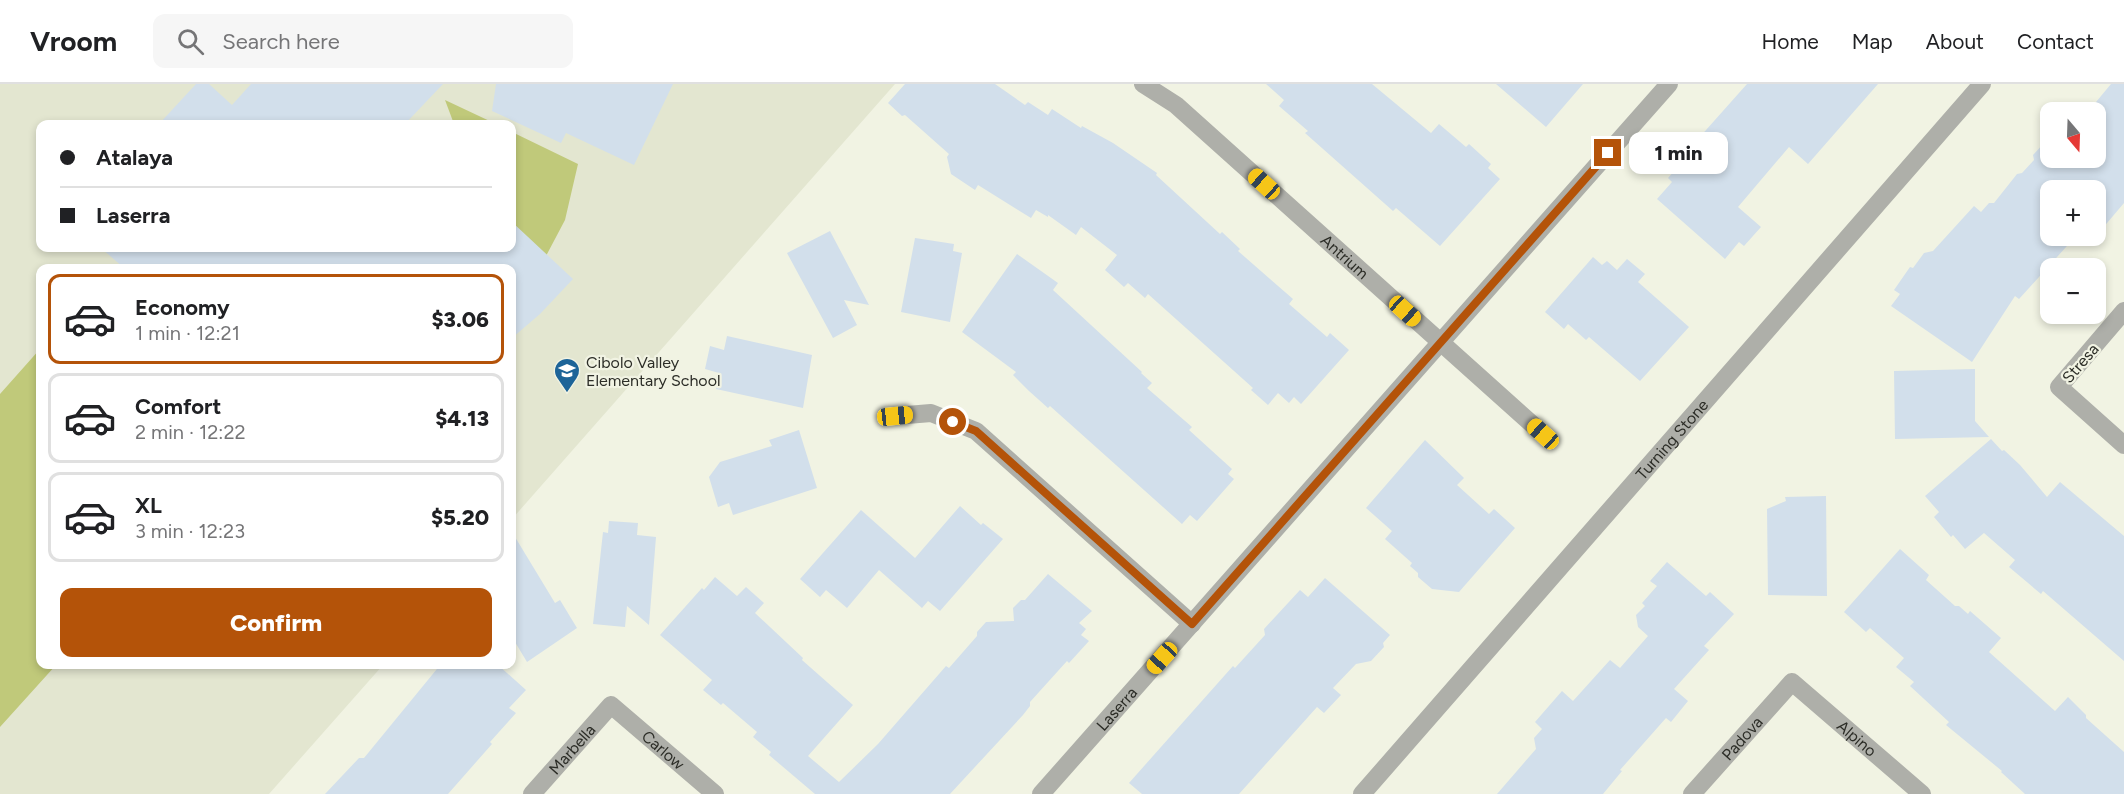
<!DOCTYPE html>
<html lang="en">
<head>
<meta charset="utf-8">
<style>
  body { margin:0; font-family:Figtree,sans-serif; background:#f6f6f6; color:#202124; height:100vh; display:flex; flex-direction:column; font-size:22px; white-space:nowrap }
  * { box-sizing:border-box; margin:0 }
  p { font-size:20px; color:#757577 }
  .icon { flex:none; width:33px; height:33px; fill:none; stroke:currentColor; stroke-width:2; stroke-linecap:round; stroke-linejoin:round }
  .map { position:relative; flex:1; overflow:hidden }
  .sheet { position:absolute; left:36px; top:180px; width:480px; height:405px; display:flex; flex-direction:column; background:#fff; border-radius:12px; box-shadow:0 3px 9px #0003 }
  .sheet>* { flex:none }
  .banner { position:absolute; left:36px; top:36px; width:480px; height:132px; border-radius:12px; box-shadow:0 3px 9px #0003; display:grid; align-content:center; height:132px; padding:0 24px; background:#fff }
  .needle { width:39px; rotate:161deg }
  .buttons { position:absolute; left:2040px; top:18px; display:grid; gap:12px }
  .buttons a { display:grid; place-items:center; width:66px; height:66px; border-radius:12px; background:#fff; box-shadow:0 3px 9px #0003; font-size:30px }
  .end { position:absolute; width:27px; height:27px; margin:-14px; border:8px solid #b45309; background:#fff; box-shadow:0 0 0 3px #fff }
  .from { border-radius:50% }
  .bubble { position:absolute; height:42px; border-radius:12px; background:#fff; box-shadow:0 3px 9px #0003; font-size:20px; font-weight:800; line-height:42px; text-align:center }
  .car { position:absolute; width:18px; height:36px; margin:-18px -9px; border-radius:8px; box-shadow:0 0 4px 2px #0007; background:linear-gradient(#f5c518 24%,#345 0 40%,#f5c518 0 76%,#345 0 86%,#f5c518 0) }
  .banner b { display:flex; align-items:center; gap:21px; height:57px; font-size:22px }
  .banner b+b { border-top:2px solid #e0e0e0 }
  .banner i { width:15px; height:15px; background:#202124 }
  ul { padding:10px 0 0; list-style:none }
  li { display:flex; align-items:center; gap:18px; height:90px; margin:0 12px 9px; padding:0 12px; border:3px solid #e0e0e0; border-radius:12px }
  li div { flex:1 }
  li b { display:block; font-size:22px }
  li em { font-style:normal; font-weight:800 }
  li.on { border-color:#b45309 }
  li>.icon { width:54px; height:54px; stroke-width:1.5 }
  .primary-button { display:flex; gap:12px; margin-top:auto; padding:12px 24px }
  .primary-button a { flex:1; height:69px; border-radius:12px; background:#b45309; color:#fff; font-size:24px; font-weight:800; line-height:69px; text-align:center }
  header { display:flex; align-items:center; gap:36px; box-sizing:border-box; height:84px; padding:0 30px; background:#fff; border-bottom:2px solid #e0e0e0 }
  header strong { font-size:28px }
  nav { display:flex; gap:33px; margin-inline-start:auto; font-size:21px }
  .search { width:420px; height:54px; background:#f6f6f6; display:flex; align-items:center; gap:15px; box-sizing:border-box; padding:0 21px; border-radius:12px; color:#757577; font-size:22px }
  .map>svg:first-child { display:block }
  .built { fill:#e3e6d0; fill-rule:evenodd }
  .green { fill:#c0c97a }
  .building { fill:#d2dfeb }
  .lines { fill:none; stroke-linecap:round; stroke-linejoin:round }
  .minor { stroke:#aeafa9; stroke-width:18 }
  .route { stroke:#b45309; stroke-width:8 }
  .labels { text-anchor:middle; stroke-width:4.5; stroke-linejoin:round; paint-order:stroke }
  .street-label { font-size:16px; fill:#2c2d27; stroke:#f1f3e3 }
  .poi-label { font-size:16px; fill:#2c2d27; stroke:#f1f3e3; text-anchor:start }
</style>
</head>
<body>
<header>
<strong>Vroom</strong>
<div class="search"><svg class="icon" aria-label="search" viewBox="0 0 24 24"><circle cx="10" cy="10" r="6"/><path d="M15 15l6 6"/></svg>Search here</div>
<nav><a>Home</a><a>Map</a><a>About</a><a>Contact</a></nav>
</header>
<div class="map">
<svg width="2124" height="710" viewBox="0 0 2124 710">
  <rect width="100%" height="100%" fill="#f1f3e3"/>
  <path class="built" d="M0,0H895L512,435V184H40V580L383,581L269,710H0ZM40,40H512V164H40Z"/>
  <path class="green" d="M445,16L496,40H454Z
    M512,48L578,80L565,136L546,172L512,139Z
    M40,265V580L56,581L0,643V310Z"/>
  <path class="building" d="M196,0H209L232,21L251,0H443L405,40H159Z
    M496,0H673L634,81L566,49L561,59L492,27Z
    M905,0H995L1025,21L1028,18L1048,31L1052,25L1081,44L1082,42L1113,59L1157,89L1156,91L1220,150L1222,148L1240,165L1238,167L1293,215L1289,220L1327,253L1330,249L1349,266L1301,320L1294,313L1289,319L1278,309L1268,321L1251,306L1253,304L1148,210L1145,214L1128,199L1124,203L1105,186L1117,171L1081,143L1076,151L1048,131V133L1036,126L1031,134L978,101L975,106L951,90L947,73L949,70L905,31L902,32L888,19Z
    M1266,0H1372L1431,49L1439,40L1466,63L1469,60L1491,80L1488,84L1500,95L1440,162L1396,124L1393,127L1305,49L1308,47L1279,22L1284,16Z
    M1496,0H1583L1546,43Z
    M1747,0H1878L1808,80L1789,63L1738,123L1761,143L1744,162L1739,158L1725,175L1657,115L1672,98L1668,94L1701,57L1698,55Z
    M2111,0H2124V119L2096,152V106H2050V152H2076L2019,215L2015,212L1972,278L1891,222L1900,210L1894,206L1910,183L1913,184L1924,169L1933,167L1974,122L1981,128L1989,119H1994L2017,90L2022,89L2034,76L2033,71L2045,58L2050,63V74H2096V18Z
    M512,138L573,195L540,230L512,254V184H124L101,164H512Z
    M830,147L869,221L844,216L857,241L833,254L787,169Z
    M915,154L954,160L953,167L962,169L950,238L901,228Z
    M1017,170L1058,199L1053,206L1142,288L1141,289L1152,299L1147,304L1192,343L1189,346L1232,385L1228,390L1234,395L1197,437L1190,431L1182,440L1050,322L1048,324L1029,307L1013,291L1016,288L962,248Z
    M1593,173L1602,181L1607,177L1617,186L1627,175L1645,190L1638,198L1689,243L1640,297L1589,253L1586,256L1568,240L1564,245L1545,228Z
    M727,252L812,271L803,324L716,305L719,289L705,285L710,262L724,266Z
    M1975,285V337L1989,353L1895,355L1894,287Z
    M799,346L817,404L733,431L729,419L718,423L709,393L720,378L772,362L769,356Z
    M1991,355L2002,367L2004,366L2020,381L2047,413L2060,398L2124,452V577L2043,507L2041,510L2009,483L2015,476L1984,449L1965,465L1953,451L1951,453L1934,433L1939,428L1925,412Z
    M1425,356L1464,394L1457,401L1489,430L1494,425L1515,444L1459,508L1432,505L1418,493V489L1410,482L1412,479L1385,455L1392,447L1366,424Z
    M1826,412L1827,512L1768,511L1767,425L1786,417L1785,413Z
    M960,422L981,441L983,439L1003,455L940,527L928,517L922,524L879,486L847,524L826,506L820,513L800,495L861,426L915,474Z
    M609,437L638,439L637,451L656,453L649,541L627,522L625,543L593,540L603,448L608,449Z
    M512,448L555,519L560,516L577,544L527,578L512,553Z
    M1900,465L1929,491L1926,496L1955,522H1959L1968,530L1970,527L2001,554L1989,568L2055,627L2068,613L2086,631V634L2124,668V710H2025L2001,688L2002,687L1946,641L1949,638L1910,602L1914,598L1896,583L1904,574L1870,544L1866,548L1844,528Z
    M1667,478L1706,512L1710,508L1734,530L1704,562L1709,566L1674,605L1688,617L1671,638L1666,634L1620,686L1622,687L1603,710H1497L1536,665L1534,654L1542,645L1535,638L1562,607L1573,617L1610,576L1620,584L1648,552L1638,543L1636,531L1645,522L1642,519L1657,502L1650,497Z
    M1048,490L1092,527L1079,539L1086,545L1081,551L1089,557L1069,579L1067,577L1030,618V622L1023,631L950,710H815L769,671L771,668L753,653L757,648L723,619L721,621L703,606L712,596L660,551L702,504L704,506L715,493L737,512L746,503L764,519L755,529L803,574L802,576L853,621L808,672L839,698L878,660L946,582L949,584L977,552V548L986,538L1014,537L1013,524L1021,516H1025Z
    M1325,494L1390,551L1383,559L1384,563L1371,577L1356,580L1333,604L1341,611L1324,629L1317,623L1239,710H1142L1129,699L1233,582L1235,584L1265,551L1264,545L1300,506L1308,513Z
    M441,580H497L526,606L509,624L516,629L490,658L492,660L448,710H325L359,674H364Z"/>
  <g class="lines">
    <g class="minor">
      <path id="s1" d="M1143,0L1176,21L1543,350"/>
      <path d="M2124,227L2059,303L2124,361"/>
      <path d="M895,332L931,329L976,347L1192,540"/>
      <path id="s2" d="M532,710L611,621L715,710"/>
      <path id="s3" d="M1041,710L1669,0"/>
      <path id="s4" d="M1362,710L1982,0"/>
      <path id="s5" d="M1692,710L1792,598L1922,710"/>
    </g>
  </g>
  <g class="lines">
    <path class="route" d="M953,338L976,347L1192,540L1608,69"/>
  </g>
  <defs>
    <symbol id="school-pin" viewBox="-11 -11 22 30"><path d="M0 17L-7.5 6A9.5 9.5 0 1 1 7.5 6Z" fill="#1d6498" stroke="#f1f3e3"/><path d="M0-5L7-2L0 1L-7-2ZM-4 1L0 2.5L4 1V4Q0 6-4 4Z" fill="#fff"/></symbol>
  </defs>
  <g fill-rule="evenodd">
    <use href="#school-pin" x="552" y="272" width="30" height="40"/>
  </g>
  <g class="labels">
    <g class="street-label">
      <text dy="6" stroke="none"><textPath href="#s1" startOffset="266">Antrium</textPath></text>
      <text transform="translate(2080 279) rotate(-49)" y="6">Stresa</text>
      <text dy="6" stroke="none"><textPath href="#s4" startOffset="471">Turning Stone</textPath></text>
      <text dy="6" stroke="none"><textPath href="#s3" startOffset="114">Laserra</textPath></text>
      <text dy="6" stroke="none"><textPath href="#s5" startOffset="75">Padova</textPath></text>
      <text dy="6" stroke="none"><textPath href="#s5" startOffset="236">Alpino</textPath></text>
      <text dy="6" stroke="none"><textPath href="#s2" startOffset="60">Marbella</textPath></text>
      <text dy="6" stroke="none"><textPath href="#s2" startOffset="188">Carlow</textPath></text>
    </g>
    <g class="poi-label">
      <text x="586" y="284">Cibolo Valley<tspan x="586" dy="18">Elementary School</tspan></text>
    </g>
  </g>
</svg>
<div class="buttons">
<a><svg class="needle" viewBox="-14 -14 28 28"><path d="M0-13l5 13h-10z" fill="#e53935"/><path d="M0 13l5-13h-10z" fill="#757577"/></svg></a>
<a>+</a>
<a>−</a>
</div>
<i class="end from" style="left:953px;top:338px"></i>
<i class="end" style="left:1608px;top:69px"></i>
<div class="bubble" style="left:1629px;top:48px;width:99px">1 min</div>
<i class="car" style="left:1264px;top:100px;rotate:312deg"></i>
<i class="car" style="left:1405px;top:227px;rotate:132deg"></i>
<i class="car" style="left:895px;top:332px;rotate:84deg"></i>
<i class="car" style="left:1543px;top:350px;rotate:312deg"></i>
<i class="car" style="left:1162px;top:574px;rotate:222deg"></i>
<div class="banner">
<b><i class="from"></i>Atalaya</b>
<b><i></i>Laserra</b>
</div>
<section class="sheet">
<ul>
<li class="on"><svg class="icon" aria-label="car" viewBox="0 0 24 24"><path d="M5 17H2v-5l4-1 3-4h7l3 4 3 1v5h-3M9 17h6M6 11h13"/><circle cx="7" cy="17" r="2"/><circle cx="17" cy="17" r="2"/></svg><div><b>Economy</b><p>1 min · 12:21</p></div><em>$3.06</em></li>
<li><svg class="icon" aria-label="car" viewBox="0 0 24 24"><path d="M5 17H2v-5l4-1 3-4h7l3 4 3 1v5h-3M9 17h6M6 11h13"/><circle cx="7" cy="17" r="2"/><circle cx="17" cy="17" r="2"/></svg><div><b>Comfort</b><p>2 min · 12:22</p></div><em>$4.13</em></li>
<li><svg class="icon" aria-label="car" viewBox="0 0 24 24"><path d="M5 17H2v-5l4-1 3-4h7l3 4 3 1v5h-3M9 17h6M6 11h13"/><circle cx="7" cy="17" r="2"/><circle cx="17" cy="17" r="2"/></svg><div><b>XL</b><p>3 min · 12:23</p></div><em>$5.20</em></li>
</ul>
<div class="primary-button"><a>Confirm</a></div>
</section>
</div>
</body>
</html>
